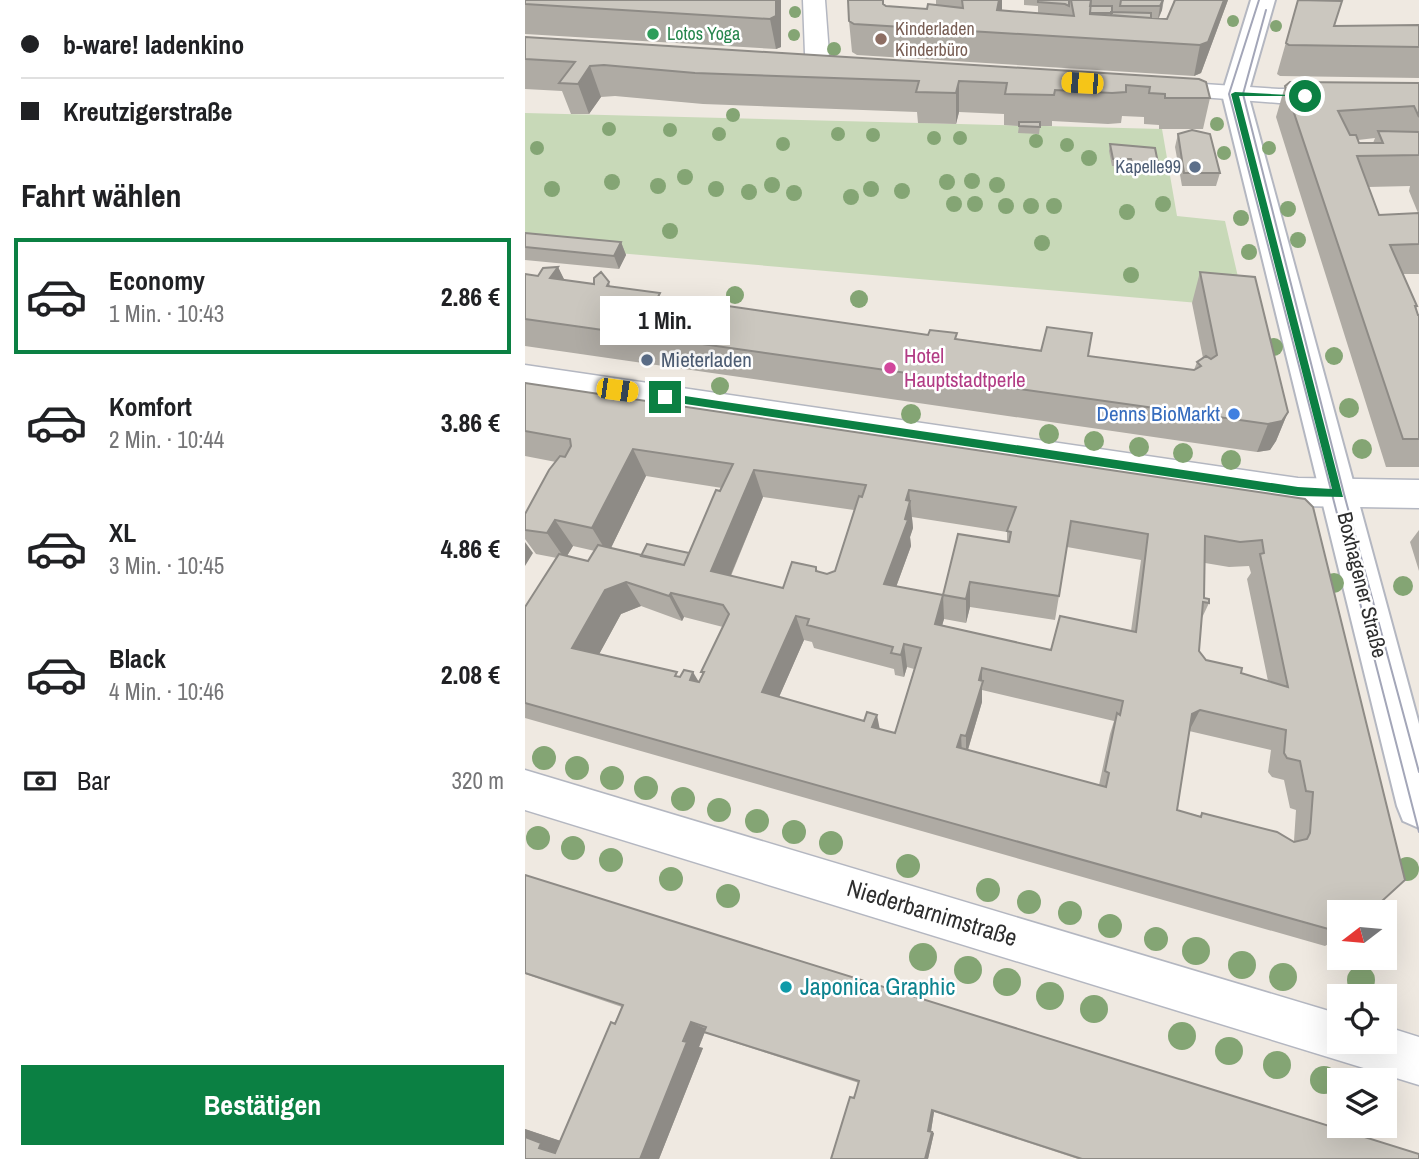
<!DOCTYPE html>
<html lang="de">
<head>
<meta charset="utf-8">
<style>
  body { margin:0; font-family:"Archivo Narrow",sans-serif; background:#f2f2f2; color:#202124; height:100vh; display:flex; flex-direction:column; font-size:26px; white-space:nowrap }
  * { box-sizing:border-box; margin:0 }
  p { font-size:23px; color:#757577 }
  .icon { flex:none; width:38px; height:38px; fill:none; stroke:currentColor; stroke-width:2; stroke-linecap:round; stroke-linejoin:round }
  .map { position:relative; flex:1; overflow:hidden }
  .side { display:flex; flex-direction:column; background:#fff; width:525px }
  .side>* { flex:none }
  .guide { display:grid; align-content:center; height:154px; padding:0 21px; background:#fff }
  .needle { width:46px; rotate:254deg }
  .buttons { position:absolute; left:802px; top:900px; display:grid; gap:14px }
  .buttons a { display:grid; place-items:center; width:70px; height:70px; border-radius:0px; background:#fff; box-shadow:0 7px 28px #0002; font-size:35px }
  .end { position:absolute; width:32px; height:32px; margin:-16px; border:9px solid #0b8043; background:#fff; box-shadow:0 0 0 4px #fff }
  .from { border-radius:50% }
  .bubble { position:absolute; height:49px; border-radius:0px; background:#fff; box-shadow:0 7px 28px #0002; font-size:23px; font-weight:800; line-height:49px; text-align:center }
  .car { position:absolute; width:21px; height:42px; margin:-21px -10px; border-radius:9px; box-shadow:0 0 5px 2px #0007; background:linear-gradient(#f5c518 24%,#345 0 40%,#f5c518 0 76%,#345 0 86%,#f5c518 0) }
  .guide b { display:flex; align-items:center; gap:24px; height:66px; font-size:26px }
  .guide b+b { border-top:2px solid #e0e0e0 }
  .guide i { width:18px; height:18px; background:#202124 }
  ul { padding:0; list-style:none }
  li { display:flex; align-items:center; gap:21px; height:116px; margin:0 14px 10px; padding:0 7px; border:4px solid transparent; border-radius:0px }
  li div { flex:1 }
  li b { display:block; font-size:26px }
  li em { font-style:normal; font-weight:800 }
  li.current { border-color:#0b8043 }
  li>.icon { width:63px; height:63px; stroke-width:1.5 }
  h2 { padding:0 21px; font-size:32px; line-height:84px }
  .pay { display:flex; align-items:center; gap:18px; height:77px; padding:0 21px; font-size:26px }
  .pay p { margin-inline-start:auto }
  .action { display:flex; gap:14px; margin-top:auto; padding:14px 21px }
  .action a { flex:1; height:80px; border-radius:0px; background:#0b8043; color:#fff; font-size:28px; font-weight:800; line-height:80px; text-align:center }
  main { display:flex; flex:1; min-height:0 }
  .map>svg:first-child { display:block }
  .cemetery { fill:#c8d9b8 }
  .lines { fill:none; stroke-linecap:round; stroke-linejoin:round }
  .minor-casing { stroke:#b4b7c1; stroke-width:3 }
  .tertiary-casing { stroke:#b4b7c1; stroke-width:4 }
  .minor { fill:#fff; fill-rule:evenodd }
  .tertiary { fill:#fff; fill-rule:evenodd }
  .tram { stroke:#a3a6b8; stroke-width:2 }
  .tree { fill:#84a574 }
  .wall { fill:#afaba4; fill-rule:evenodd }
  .shaded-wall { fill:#8e8b86 }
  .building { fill:#cbc7bf; stroke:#8e8b86; stroke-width:2; fill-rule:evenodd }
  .route { fill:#0b8043 }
  .leisure-dot { fill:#2e9e5b; stroke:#fff; stroke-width:2.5 }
  .education-dot { fill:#8d6e63; stroke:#fff; stroke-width:2.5 }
  .service-dot { fill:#5c6f8a; stroke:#fff; stroke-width:2.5 }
  .hotel-dot { fill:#d1479c; stroke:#fff; stroke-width:2.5 }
  .shop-dot { fill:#3f7fe0; stroke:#fff; stroke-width:2.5 }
  .culture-dot { fill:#0f9aa8; stroke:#fff; stroke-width:2.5 }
  .labels { text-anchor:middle; stroke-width:5; stroke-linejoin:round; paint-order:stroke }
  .far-education-label { font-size:18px; fill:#785e54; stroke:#fff; text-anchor:start }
  .far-leisure-label { font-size:18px; fill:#27864d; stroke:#fff; text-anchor:start }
  .far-service-label { font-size:18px; fill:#4e5e75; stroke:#fff; text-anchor:end }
  .hotel-label { font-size:21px; fill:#b23c85; stroke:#fff; text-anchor:start }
  .service-label { font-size:21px; fill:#4e5e75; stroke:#fff; text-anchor:start }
  .shop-label { font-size:21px; fill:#366cbe; stroke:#fff; text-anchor:end }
  .street-label { font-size:21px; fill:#2e2e2e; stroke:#fff }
  .near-street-label { font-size:24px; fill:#2e2e2e; stroke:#fff }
  .near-culture-label { font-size:24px; fill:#0d838f; stroke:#fff; text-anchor:start }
</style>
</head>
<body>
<main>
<section class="side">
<div class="guide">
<b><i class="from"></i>b-ware! ladenkino</b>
<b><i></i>Kreutzigerstraße</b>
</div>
<h2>Fahrt wählen</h2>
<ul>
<li class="current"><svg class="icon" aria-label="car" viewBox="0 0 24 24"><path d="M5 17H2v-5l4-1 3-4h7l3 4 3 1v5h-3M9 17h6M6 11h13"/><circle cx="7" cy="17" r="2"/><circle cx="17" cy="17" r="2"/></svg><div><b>Economy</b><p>1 Min. · 10:43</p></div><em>2.86 €</em></li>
<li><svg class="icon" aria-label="car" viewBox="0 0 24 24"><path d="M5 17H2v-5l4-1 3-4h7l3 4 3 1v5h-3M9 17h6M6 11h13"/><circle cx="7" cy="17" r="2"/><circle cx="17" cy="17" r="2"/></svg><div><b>Komfort</b><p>2 Min. · 10:44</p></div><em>3.86 €</em></li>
<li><svg class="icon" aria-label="car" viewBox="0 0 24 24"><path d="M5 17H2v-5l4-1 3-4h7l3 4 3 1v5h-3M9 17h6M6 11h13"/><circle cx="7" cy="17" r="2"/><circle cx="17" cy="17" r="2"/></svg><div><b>XL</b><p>3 Min. · 10:45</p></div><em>4.86 €</em></li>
<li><svg class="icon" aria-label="car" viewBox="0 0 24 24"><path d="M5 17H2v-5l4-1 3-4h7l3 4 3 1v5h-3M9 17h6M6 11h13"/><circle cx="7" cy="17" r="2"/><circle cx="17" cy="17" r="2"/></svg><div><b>Black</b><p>4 Min. · 10:46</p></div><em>2.08 €</em></li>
</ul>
<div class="pay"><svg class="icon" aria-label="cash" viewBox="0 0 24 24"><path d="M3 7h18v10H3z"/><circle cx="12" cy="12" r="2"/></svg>Bar<p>320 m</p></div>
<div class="action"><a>Bestätigen</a></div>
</section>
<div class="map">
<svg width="894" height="1159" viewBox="0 0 894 1159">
  <rect width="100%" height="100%" fill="#efe9e1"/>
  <path class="cemetery" d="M0,113L637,129L652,216L700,221L720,307L0,245Z"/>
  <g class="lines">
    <defs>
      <path id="minor" d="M278,0H300L304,54L297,71H281L277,66L280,54Z
        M633,81L754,89H894V103H754L624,93L621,88L624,83Z
        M0,365L773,478L894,480V508L773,506L0,389Z
        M0,770L814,1014V1041H859V1026L894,1037V1085L0,810Z"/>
      <path id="tertiary" d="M726,0H750L723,94L894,724V828L878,821L872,806L697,94Z"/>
    </defs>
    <use href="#minor" class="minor-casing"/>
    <use href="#tertiary" class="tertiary-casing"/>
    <use href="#minor" class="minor"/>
    <use href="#tertiary" class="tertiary"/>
    <path class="tram" d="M734,0L704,94L894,832
      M741,10L718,94L819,494L894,772"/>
  </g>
  <g class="tree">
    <circle cx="270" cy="12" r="6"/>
    <circle cx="708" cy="21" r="6"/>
    <circle cx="751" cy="26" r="6"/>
    <circle cx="269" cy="35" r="6"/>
    <circle cx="309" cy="49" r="7"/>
    <circle cx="208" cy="115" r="7"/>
    <circle cx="692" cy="124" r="7"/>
    <circle cx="84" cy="129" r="7"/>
    <circle cx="145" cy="130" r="7"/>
    <circle cx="194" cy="134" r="7"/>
    <circle cx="313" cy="134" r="7"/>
    <circle cx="348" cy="135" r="7"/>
    <circle cx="409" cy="138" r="7"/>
    <circle cx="435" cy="138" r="7"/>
    <circle cx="511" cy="141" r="7"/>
    <circle cx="258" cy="144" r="7"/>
    <circle cx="542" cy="145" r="7"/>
    <circle cx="12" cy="148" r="7"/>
    <circle cx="744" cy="148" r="7"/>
    <circle cx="699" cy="153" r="7"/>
    <circle cx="564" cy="158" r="8"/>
    <circle cx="160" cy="177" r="8"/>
    <circle cx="447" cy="181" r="8"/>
    <circle cx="87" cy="182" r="8"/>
    <circle cx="422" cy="182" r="8"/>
    <circle cx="247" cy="185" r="8"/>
    <circle cx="472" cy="185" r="8"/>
    <circle cx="133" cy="186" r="8"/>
    <circle cx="27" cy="189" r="8"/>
    <circle cx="191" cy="189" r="8"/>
    <circle cx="346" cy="189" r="8"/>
    <circle cx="377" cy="191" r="8"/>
    <circle cx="224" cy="192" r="8"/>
    <circle cx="269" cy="193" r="8"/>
    <circle cx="326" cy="197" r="8"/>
    <circle cx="429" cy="204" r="8"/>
    <circle cx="450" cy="204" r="8"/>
    <circle cx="638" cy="204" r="8"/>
    <circle cx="481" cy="206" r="8"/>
    <circle cx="506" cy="206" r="8"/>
    <circle cx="529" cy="206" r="8"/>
    <circle cx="763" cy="209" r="8"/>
    <circle cx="602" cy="212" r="8"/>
    <circle cx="716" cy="218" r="8"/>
    <circle cx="145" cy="231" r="8"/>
    <circle cx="773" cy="240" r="8"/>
    <circle cx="517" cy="243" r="8"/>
    <circle cx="724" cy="252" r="8"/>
    <circle cx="606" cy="275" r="8"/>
    <circle cx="210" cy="295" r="9"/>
    <circle cx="334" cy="299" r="9"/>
    <circle cx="749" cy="347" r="9"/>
    <circle cx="809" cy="356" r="9"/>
    <circle cx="195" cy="386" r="9"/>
    <circle cx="824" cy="408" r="10"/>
    <circle cx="386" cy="414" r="10"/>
    <circle cx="524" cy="434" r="10"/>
    <circle cx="569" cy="441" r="10"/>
    <circle cx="614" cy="447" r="10"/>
    <circle cx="837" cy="449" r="10"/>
    <circle cx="658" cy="453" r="10"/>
    <circle cx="706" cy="460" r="10"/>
    <circle cx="809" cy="583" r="10"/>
    <circle cx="878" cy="586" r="10"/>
    <circle cx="19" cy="758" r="12"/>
    <circle cx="52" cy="768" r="12"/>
    <circle cx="87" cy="778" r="12"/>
    <circle cx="121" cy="788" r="12"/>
    <circle cx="158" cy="799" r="12"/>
    <circle cx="194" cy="810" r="12"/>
    <circle cx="232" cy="821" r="12"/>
    <circle cx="269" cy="832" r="12"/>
    <circle cx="13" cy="838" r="12"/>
    <circle cx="306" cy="843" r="12"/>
    <circle cx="48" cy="848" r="12"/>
    <circle cx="86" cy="860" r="12"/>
    <circle cx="383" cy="866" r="12"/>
    <circle cx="882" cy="869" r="12"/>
    <circle cx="146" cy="879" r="12"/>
    <circle cx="463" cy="890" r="12"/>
    <circle cx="203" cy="896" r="12"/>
    <circle cx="504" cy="902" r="12"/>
    <circle cx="545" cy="913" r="12"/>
    <circle cx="585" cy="926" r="12"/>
    <circle cx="631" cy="939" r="12"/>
    <circle cx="671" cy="951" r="14"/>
    <circle cx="398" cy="957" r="14"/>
    <circle cx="717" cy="965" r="14"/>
    <circle cx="443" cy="970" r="14"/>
    <circle cx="758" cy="977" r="14"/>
    <circle cx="836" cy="980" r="14"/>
    <circle cx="482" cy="982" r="14"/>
    <circle cx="525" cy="996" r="14"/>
    <circle cx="569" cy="1009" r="14"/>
    <circle cx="657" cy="1036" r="14"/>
    <circle cx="704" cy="1051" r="14"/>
    <circle cx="752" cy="1065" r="14"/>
    <circle cx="799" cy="1080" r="14"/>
  </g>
  <path class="wall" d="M0,0H256V47L251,49L0,34Z
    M411,0H477V11L513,13V6L499,5V0H639L637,10L634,18L642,19L647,7L649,0H703L676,73L669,76L332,55L327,52L324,21L358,4L361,6L402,9L411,5Z
    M773,0L809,26L894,25V78L755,76L752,74Z
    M0,37L674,79L685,98L678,129H634V125L619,124V117L597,116L596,123L583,124L527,121V126H515L514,134L493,133L494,126L479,125V114L434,112L431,124L393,123L392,112L178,104L90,96L76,97L64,114H46L37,91L0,89Z
    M894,83V274H878L892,306L891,309L893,315H894V467H861L751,117L760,86ZM850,138L848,143H834L833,140ZM885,186L884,191L893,213L854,215L843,187Z
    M653,134L695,173L691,186H657L650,147Z
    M585,144L633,163L632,170H606L605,166H587L584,151Z
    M0,233L96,242L101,255L94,269L0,260Z
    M33,267L39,280L69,284L84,282L85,286L138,300L669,370L672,362L678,358L667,303L675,272L763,412L751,441L745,450L732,452L0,346V274L13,276Z
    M0,383L780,499L814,912V938L800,946L0,718V607L32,558L11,554L0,539V514L31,462L0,456ZM121,476L197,488L164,553L116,556L86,548ZM238,497L329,510L310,571L302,574L293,572L291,567L258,588L206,576ZM387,517L482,532V542L418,595L371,587L386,546L385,537L388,528ZM48,546L70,551L63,561L42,556ZM542,547L616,560L606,631L526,650L417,625L419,619L441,623L445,607L530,620ZM680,563L704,567L724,566L726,573L722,579L743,681L716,673L681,660L674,651L676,620L684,603L679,598ZM116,606L157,621L159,617L198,627L176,672L178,675L174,682L74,654L96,614ZM279,640L287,642L289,648L369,669L370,675L379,677L382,667L389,669L370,733L355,729L339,721L254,697ZM457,690L589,721L585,734L574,785L443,750L457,702ZM664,731L746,750L743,772L747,777L759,780L765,808L771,810L769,841L677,813L675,816L652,810Z
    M894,530V571L885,542Z
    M0,875L894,1159H553L409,1112L406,1131L409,1133L403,1159H306L329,1098L334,1083L195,1038L180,1032L174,1047L178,1048L134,1159H0V1129L35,1141L97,1007L0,974Z"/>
  <path class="shaded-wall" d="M251,0H256V47L251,49L245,19Z
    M474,0H477V17L472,10Z
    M638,0L637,10L633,19L635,6Z
    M699,0H703L676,73L669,76L675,45Z
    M65,66L76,97L64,114L53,84Z
    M434,81V112L431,124V93Z
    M96,242L101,255L94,269L89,256Z
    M33,267L48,297L25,278Z
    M763,412L751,441L745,450L732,452L743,424Z
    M108,449L121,476L83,554L67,528Z
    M229,470L238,497L197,596L186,571Z
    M384,490L388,528L385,537L386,546L363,609L359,584Z
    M30,520L48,546L40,559L22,533Z
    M0,542L8,553L0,566Z
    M101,582L116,606L96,614L65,671L47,648L80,590Z
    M445,582V607L441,623V599Z
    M146,593L159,617L157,621L144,596Z
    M418,595L419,619L411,647L410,624Z
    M271,616L279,640L247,713L237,692Z
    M379,644L382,667L379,677L376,655Z
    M457,668V702L441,756V736Z
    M168,672L181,694L165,680Z
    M675,710L664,731L667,714Z
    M352,715L356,735L347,727Z
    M436,735L437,754L432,747Z
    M166,1022L181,1029L174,1047L178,1048L134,1159H115Z
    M407,1110L409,1112L406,1131H403Z
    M0,1129L42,1143L30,1153L14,1148L0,1137Z
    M407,1132L409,1133L403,1159H400Z"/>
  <path class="building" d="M0,0H251V16L245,19L0,4Z
    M323,0H358V4L361,6L402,9L403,4L438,8L437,0H474L472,10L549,16L546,0H566L565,14L642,19L650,0H699L683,42L675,45L329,24L324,21Z
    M513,0H544V6L540,4L513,2Z
    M566,0L565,6H587V13H565Z
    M596,0H638L635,6H595Z
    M773,0L817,1L809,26L894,25V47L764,45L761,43Z
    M586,12L626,13V18L586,15Z
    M0,37L674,79L681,82L685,98H640V94L624,93L625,87L601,85V92L587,93L530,90L529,95L480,94L482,83L434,81L431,93L391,92L394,81L170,73L79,65L65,66L53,84L34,83L50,62L0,59Z
    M765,82L894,83V117L889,106L813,111L825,135H831L834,143H858L853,131L894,132V155L832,156L854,215L894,213V244L865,245L892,306H890L893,315H894V439H878L760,86Z
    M494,122H515V127L494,126Z
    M667,130L685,134L695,173H659L653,134Z
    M585,144L630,148L633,163H607L606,159H588Z
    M0,233L96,242L89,256L0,247Z
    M33,267L25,278L69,284V278L76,272L84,282L82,286L135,293L132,299L189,304L403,335L405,330L432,333L430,339L516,351L522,327L567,333L563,356L669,370L676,366L672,362L681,356L686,359L692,355L675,272L730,277L763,412L757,421L743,424L0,319V274L13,276L18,268Z
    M0,383L780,499L788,507L880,880L845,912H814V932L0,703V607L34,554L63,561L73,545L159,565L191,490L195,491L208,464L108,449L67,528L30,520L22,533L0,530V514L24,470L35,456L40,457L46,446L45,439L0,431ZM229,470L341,485L337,497L334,496L310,571L302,574L291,571V567L267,562L258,588L186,571ZM384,490L491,507L482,531L486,532L484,542L433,534L418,595L359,584L383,520L380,519L385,501L381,500ZM546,521L623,534L611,632L535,616L526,650L410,624L418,595L441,599L445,582L534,596ZM680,536L715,542L737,540L739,553L735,554L763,687L716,673L717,668L681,660L674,651L678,602L684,603V599L679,598ZM101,582L144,596L146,593L198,605L204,614L176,672H179L174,682L165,680L168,672L159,670L155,677L150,676L152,672L47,648L80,590ZM271,616L284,619L282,625L368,647L366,653L376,655L379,644L396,648L370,733L347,727L352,715L342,712L339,721L237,692ZM457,668L598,701L595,715L592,713L580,771L584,773L581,787L432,747L436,735L441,736L458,681L454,680ZM675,710L761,730L759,753L762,758L775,761L781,791L788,792L785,833L782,839L769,842L752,832L677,813L676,817L652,810L667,714Z
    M122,544L164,553L159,565L116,556Z
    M0,875L894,1154V1159H557L407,1110L403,1131L407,1132L400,1159H306L325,1097L329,1098L334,1081L179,1032L181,1027L166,1022L158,1041L162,1042L115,1159H0V1137L16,1143L14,1148L30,1153L86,1022L90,1024L98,1005L0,973Z"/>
  <path class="route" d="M710,92L784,96H714L818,497L773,496L140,401L135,397L140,393L773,487L807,489L706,94Z"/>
  <circle class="leisure-dot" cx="128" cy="34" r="7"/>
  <circle class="education-dot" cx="356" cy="39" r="7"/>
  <g class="service-dot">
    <circle cx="670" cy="167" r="7"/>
    <circle cx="122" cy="360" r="7"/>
  </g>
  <circle class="hotel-dot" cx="365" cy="368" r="7"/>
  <circle class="shop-dot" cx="709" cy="414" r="7"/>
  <circle class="culture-dot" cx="261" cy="987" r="7"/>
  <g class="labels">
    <g class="far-education-label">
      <text x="370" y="35">Kinderladen<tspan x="370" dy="21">Kinderbüro</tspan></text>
    </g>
    <g class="far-leisure-label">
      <text x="142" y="40">Lotos Yoga</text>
    </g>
    <g class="far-service-label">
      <text x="656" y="173">Kapelle99</text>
    </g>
    <g class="hotel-label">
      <text x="379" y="363">Hotel<tspan x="379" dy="24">Hauptstadtperle</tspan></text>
    </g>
    <g class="service-label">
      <text x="136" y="367">Mieterladen</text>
    </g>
    <g class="shop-label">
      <text x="695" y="421">Denns BioMarkt</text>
    </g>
    <g class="street-label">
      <text transform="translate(837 585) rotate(76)" y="7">Boxhagener Straße</text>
    </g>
    <g class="near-street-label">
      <text transform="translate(407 913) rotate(17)" y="8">Niederbarnimstraße</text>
    </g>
    <g class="near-culture-label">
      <text x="275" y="995">Japonica Graphic</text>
    </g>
  </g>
</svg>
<div class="buttons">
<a><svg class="needle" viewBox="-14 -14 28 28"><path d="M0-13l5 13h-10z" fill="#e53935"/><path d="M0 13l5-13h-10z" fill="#757577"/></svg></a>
<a><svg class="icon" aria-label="locate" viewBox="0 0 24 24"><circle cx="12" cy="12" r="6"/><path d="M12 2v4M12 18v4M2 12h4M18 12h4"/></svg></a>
<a><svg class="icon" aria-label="layers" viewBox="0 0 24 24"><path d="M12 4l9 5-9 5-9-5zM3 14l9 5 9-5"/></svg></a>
</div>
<i class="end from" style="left:780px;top:96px"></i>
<i class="end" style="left:140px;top:397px"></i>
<div class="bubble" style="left:75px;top:296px;width:130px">1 Min.</div>
<i class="car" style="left:557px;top:83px;rotate:273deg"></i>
<i class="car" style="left:92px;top:390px;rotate:98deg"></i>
</div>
</main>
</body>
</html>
